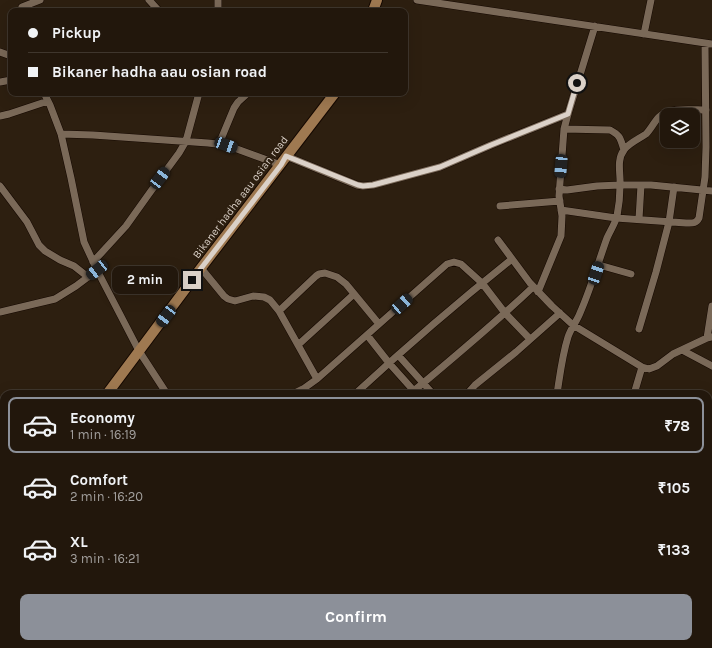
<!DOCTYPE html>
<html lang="en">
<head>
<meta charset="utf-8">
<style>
  body { margin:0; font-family:Karla,sans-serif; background:#2e241a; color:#f1f3f6; height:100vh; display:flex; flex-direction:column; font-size:15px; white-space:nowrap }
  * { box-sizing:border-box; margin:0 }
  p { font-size:13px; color:#a29f9d }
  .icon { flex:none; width:22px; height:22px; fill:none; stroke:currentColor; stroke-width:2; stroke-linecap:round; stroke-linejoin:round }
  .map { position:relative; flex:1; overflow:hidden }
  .panel { position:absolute; left:0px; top:390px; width:712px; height:258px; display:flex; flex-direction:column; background:#22170c; border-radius:12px 12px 0 0; box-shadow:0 4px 16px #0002,0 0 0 1px #3f362d }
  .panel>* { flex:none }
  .banner { position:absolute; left:8px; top:8px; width:400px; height:88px; border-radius:8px; box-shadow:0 4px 16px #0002,0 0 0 1px #3f362d; display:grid; align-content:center; height:88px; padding:0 20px; background:#22170c }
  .controls { position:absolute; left:660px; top:108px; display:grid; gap:8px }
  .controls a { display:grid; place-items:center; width:40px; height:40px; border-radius:8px; background:#22170c; box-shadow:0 4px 16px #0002,0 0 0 1px #3f362d; font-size:20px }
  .end { position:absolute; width:18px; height:18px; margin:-9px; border:5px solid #dbd1c8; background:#111; box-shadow:0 0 0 2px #111 }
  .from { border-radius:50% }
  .bubble { position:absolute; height:28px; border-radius:8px; background:#22170c; box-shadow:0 4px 16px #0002,0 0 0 1px #3f362d; font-size:13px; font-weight:700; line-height:28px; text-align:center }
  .car { position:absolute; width:12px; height:24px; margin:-12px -6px; border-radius:5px; box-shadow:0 0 3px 1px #0007; background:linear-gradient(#222 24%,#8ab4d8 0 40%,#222 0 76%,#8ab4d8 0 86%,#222 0) }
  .banner b { display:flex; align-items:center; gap:14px; height:38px; font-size:15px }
  .banner b+b { border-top:1px solid #3f362d }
  .banner i { width:10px; height:10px; background:#f1f3f6 }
  ul { padding:7px 0 0; list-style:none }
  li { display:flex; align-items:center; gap:12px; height:56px; margin:0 8px 6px; padding:0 12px; border:2px solid transparent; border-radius:8px }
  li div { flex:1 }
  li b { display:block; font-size:15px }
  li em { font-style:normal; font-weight:700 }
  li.selected { border-color:#8c9099 }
  li>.icon { width:36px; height:36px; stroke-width:1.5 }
  .button { display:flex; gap:8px; margin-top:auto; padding:8px 20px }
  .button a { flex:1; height:46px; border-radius:8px; background:#8c9099; color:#fff; font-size:16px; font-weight:700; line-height:46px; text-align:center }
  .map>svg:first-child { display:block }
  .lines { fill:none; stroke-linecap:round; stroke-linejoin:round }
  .minor-casing { stroke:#150800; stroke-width:8 }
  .primary-casing { stroke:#150800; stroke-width:12 }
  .minor { stroke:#7a6958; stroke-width:7 }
  .primary { stroke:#9f7951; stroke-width:10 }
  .route { stroke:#dbd1c8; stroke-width:5 }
  .labels { text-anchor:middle; stroke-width:3.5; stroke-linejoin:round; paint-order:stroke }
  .street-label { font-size:11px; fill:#dbd1c8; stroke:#2d1f10 }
</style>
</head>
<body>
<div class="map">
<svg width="712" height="648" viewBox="0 0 712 648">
  <rect width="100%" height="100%" fill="#2d1f10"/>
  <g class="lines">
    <defs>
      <path id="minor" d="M149,0L159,11
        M417,0L712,44
        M22,7L40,0
        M218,11V0
        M644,34L651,0
        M0,52L11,56
        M0,82L11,80
        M44,93L50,105L61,134L71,178L84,242L97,270L139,351L167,394
        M0,116L9,114L48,101
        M564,129L610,130C621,136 620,138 624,150
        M61,134L93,135L208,143L226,145L281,165
        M219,144L234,108L238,102L248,93
        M286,156L357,185L363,186L373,185L440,167L491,145L568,114
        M0,186L27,222L39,245L45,251L60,260L74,266L88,277
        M559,189L567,190L597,186L620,185H651L712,191
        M500,206L560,201
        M561,210L616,218L686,223C692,223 696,224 699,218L705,177L706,147L705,43
        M639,219L641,185
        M498,240L530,283L552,306L573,325L642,367L649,369L657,366L673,354L707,338L712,337
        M93,262L126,226L151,191L179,153L186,141L199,93
        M599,265L631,274
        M201,268L224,296L228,299L235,301L253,296L264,297L270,300L279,311L317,379
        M538,292L561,236L562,216L559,196L564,129L568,114L595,26
        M279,311L316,276L319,274L325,273L337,277L346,284L379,324
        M0,312L55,299L76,286L92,274
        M639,329L656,272L669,222L674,187
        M367,335L389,363L414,391
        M707,338L712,306
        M298,345L354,294
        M682,350L712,366
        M398,355L433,394
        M293,394L303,389L317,379L447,264L454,262L461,264L482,283L505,313L530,339
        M355,394C406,347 458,302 512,259
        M410,394C452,359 494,324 533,287
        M467,394L475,385L516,352L560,313
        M557,394C560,375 562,356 568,337C571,328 577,321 580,313C591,288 598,263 607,238C610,231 615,224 617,216C619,206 620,196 620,186C621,175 616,160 624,150C629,143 639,139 646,134C651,129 654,122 659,117C669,107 692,110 706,110
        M634,394L642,367
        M708,416H710L712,414
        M708,470L712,472
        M0,591L4,593
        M82,644L89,648
        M340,644L342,648
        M209,648L210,644
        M250,648L251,644
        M366,648L370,644
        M411,648L413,644
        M469,648L471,646L476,645L485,648
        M619,648L621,644"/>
      <path id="primary" d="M373,11L377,0
        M107,394L201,268L335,93
        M0,538L4,533"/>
    </defs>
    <use href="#minor" class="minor-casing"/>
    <use href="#primary" class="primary-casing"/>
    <use href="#minor" class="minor"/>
    <use href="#primary" class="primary"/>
  </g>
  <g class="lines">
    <path class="route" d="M192,280L281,165L286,156L358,185L363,186L373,185L440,167L491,145L568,114L577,83"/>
  </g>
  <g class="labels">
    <g class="street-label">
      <text transform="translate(240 197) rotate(-53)" y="4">Bikaner hadha aau osian road</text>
    </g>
  </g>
</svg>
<div class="controls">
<a><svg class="icon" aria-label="layers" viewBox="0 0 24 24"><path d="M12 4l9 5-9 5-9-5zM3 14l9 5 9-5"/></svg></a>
</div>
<i class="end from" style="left:577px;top:83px"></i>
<i class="end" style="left:192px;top:280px"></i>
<div class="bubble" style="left:112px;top:266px;width:66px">2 min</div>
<i class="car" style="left:226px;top:145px;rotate:110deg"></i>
<i class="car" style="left:561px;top:166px;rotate:185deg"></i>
<i class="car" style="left:160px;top:178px;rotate:37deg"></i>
<i class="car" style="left:97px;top:270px;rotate:232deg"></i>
<i class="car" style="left:596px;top:273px;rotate:18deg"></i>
<i class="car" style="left:402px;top:304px;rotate:48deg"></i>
<i class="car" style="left:166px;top:316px;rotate:217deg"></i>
<div class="banner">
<b><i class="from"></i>Pickup</b>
<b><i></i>Bikaner hadha aau osian road</b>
</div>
<section class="panel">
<ul>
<li class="selected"><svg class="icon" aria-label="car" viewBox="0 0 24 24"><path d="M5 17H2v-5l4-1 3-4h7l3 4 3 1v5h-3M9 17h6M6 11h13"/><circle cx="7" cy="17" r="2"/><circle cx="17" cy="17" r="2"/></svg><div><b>Economy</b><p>1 min · 16:19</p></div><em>₹78</em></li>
<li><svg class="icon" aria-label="car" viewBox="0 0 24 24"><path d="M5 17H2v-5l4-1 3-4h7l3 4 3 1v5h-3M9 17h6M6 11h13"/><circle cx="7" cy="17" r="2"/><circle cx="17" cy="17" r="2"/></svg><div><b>Comfort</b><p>2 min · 16:20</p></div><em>₹105</em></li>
<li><svg class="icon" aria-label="car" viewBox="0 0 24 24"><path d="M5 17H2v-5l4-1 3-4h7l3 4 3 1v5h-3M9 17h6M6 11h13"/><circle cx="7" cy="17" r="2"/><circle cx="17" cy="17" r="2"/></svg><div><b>XL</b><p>3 min · 16:21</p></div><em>₹133</em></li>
</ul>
<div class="button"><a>Confirm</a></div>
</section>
</div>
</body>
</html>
